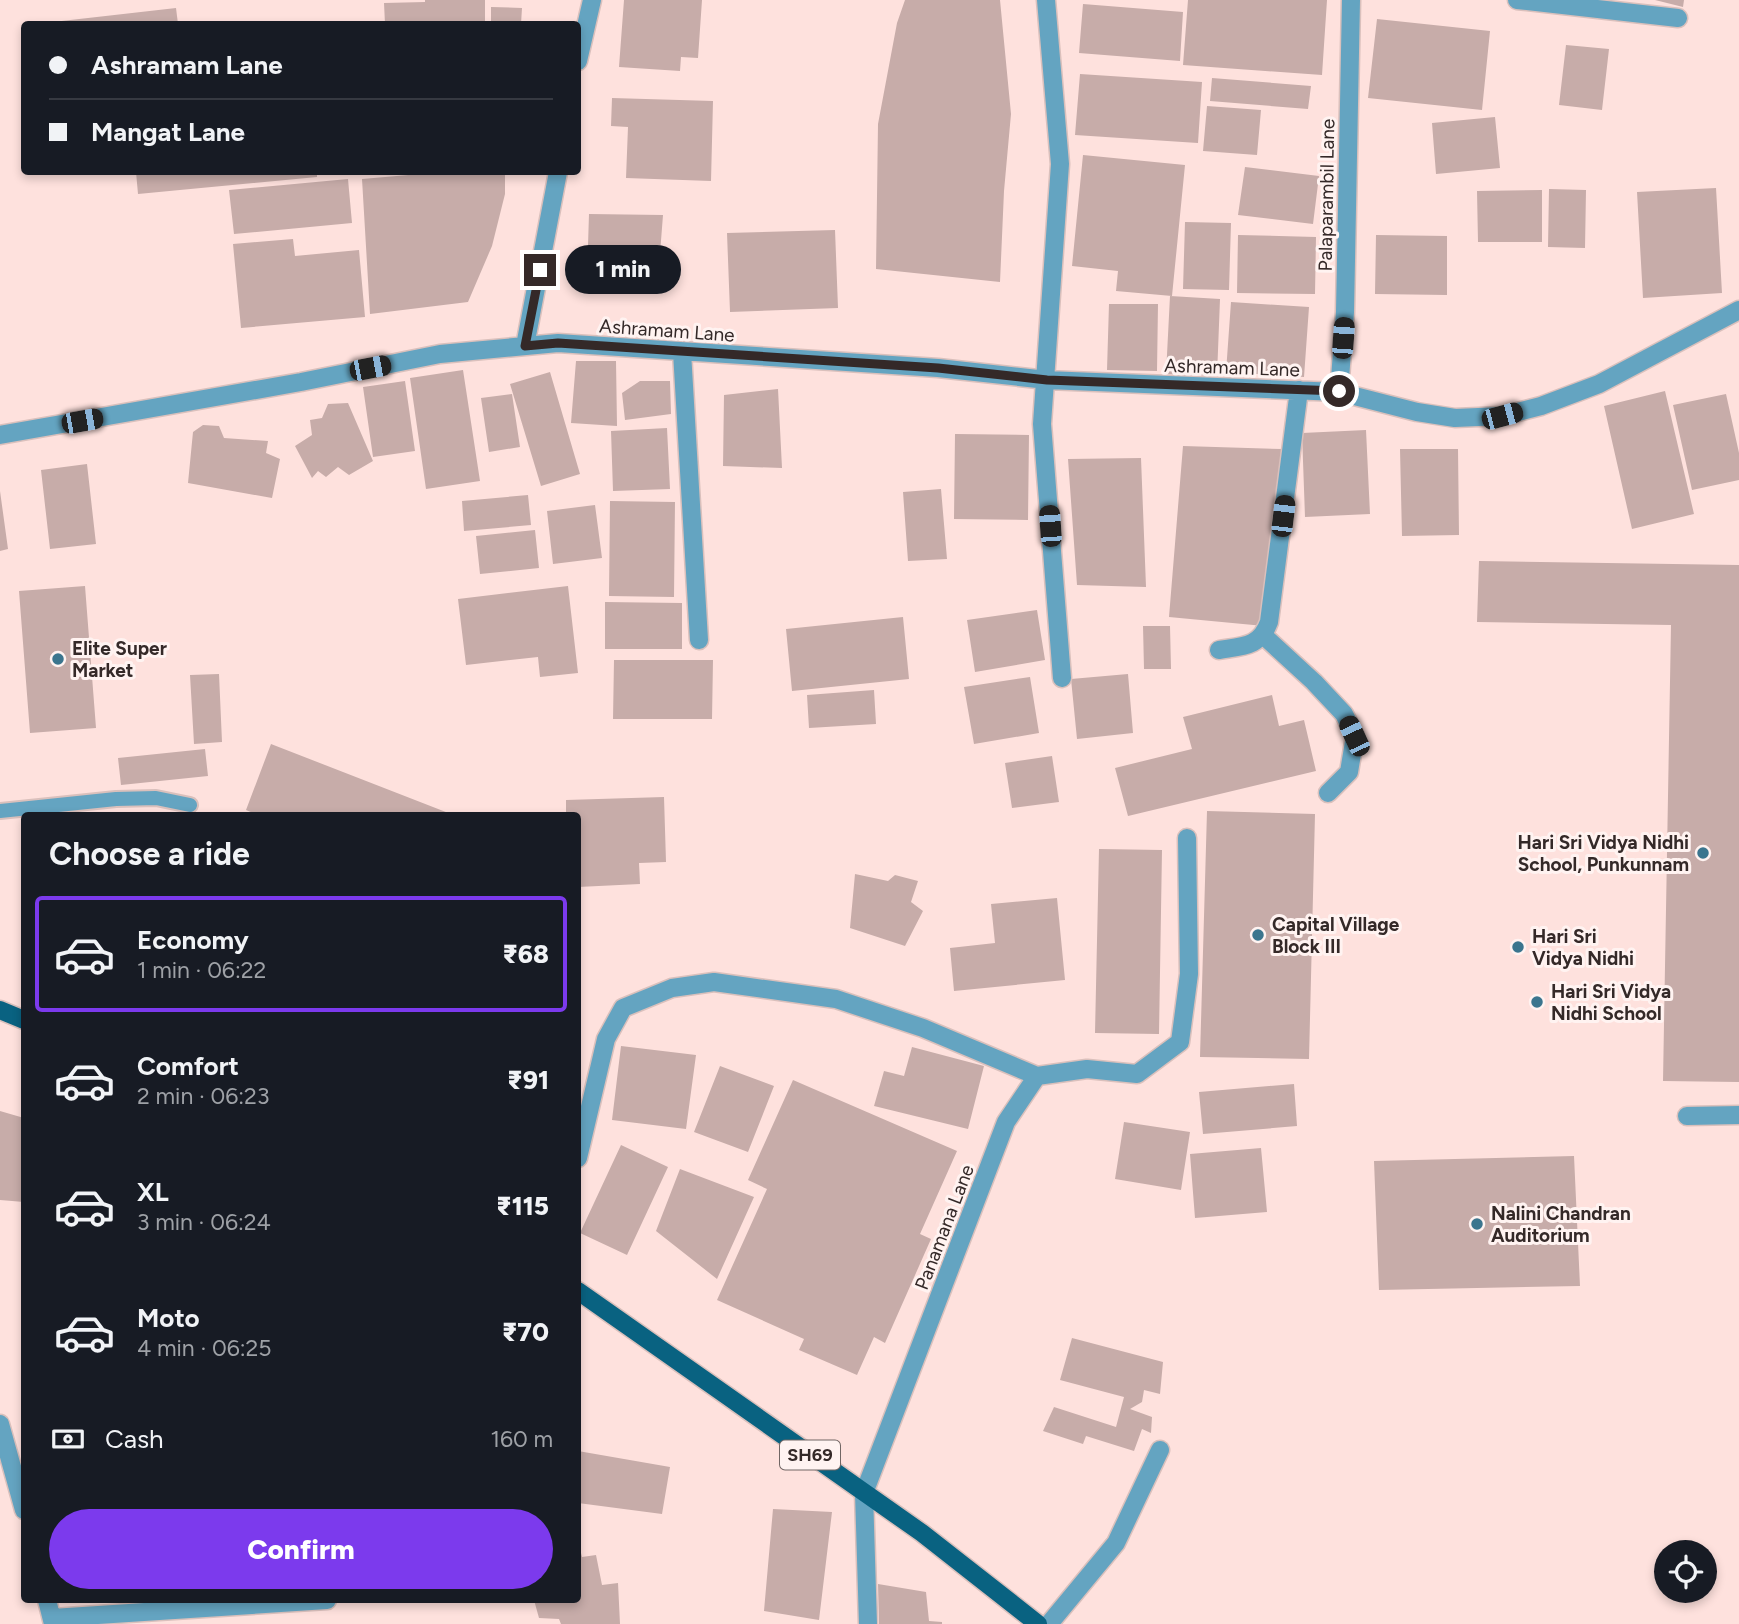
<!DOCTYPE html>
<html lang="en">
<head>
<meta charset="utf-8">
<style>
  body { margin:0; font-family:Figtree,sans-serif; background:#242831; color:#f1f3f6; height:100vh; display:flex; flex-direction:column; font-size:26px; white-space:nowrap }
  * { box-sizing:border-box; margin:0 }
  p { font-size:23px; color:#9ea1a6 }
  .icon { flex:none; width:38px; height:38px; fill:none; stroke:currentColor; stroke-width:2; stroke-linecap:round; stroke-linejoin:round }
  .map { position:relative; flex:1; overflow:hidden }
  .drawer { position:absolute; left:21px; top:812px; width:560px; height:791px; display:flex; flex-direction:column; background:#171b24; border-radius:7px; box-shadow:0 4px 10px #0003 }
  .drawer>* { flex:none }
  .hud { position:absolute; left:21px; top:21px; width:560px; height:154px; border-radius:7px; box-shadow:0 4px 10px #0003; display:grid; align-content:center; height:154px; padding:0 28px; background:#171b24 }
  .tools { position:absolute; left:1654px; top:1540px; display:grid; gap:14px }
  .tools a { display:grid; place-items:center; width:63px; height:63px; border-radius:50%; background:#171b24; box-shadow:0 4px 10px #0003; font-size:35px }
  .end { position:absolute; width:32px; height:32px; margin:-16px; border:9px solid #342928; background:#fff; box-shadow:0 0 0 4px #fff }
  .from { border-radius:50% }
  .bubble { position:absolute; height:49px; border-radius:24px; background:#171b24; box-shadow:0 4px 10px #0003; font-size:23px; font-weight:800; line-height:49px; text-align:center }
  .car { position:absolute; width:21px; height:42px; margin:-21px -10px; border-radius:9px; box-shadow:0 0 5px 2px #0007; background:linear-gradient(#222 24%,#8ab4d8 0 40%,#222 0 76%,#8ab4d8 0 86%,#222 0) }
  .hud b { display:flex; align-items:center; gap:24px; height:66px; font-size:26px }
  .hud b+b { border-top:2px solid #363941 }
  .hud i { width:18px; height:18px; background:#f1f3f6 }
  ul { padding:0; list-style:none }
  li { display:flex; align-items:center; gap:21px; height:116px; margin:0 14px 10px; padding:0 14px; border:4px solid transparent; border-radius:7px }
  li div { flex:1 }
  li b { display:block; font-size:26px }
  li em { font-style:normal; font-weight:800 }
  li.current { border-color:#7c3aed }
  li>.icon { width:63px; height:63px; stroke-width:1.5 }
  h2 { padding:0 28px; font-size:32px; line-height:84px }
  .pay { display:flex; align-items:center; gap:18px; height:77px; padding:0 28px; font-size:26px }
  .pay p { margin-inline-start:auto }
  .button { display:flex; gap:14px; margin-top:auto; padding:14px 28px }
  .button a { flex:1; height:80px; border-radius:42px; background:#7c3aed; color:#fff; font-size:28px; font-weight:800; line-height:80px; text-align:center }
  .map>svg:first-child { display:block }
  .building { fill:#c7aca9 }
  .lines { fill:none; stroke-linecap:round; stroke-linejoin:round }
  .service-casing { stroke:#dac0bc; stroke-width:18 }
  .minor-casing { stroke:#dac0bc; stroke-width:21 }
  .primary-casing { stroke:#dac0bc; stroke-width:21 }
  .service { stroke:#64a4c1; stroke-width:14 }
  .minor { stroke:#64a4c1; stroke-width:18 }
  .primary { stroke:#096281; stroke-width:18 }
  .route { stroke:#342928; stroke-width:9 }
  .poi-dot { fill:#3b758e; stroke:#fff3f1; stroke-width:2.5 }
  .labels { text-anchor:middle; stroke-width:6; stroke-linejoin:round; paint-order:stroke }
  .shield { fill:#fff3f1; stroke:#716664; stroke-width:2 }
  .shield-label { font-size:18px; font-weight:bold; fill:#342928 }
  .street-label { font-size:19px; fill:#342928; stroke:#fff3f1 }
  .poi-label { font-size:19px; font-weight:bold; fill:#342928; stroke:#fff3f1; text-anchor:start }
</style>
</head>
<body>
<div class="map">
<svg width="1739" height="1624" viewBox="0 0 1739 1624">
  <rect width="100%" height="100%" fill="#fee1dd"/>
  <path class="building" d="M425,0H485V24H385L384,3L425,2Z
    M624,0H702L698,58L681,57L680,71L619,67Z
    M905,0H1000L1011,114L1004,191L1000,282L876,269L878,124L897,23Z
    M1188,0H1327L1322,75L1183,65Z
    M1655,0H1684L1683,7Z
    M1083,4L1183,12L1180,61L1079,53Z
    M491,7L522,8L521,24H491Z
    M176,8L178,24H44V23Z
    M1377,19L1490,31L1482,110L1368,98Z
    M1566,45L1609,49L1602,110L1559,105Z
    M1080,74L1202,82L1198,143L1075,135Z
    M1212,78L1311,86L1308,109L1210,101Z
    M612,98L713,101L711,181L626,178L628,127L611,126Z
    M1207,106L1261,110L1257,155L1203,151Z
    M1495,117L1500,168L1436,174L1432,123Z
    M1083,155L1185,165L1172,296L1116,291L1118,271L1072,266Z
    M1245,167L1319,176L1313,224L1238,215Z
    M136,172H317V177L138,194Z
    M443,172H505V194L492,246L468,302L370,314L362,179Z
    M348,179L352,223L234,234L229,190Z
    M1716,188L1722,293L1643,298L1637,192Z
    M1549,189L1586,190L1585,248L1548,247Z
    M1542,190V242H1478L1477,191Z
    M589,214L663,215L657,292L587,277Z
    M1185,222L1231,223L1229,290L1183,289Z
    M835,230L838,308L730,312L727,233Z
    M1238,235L1316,237L1315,294L1237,293Z
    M1376,235L1447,236V295L1375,294Z
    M293,239L295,256L359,250L365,317L241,328L233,244Z
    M1170,296L1220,299L1217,376L1166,374Z
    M1231,302L1309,307L1304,377L1226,372Z
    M1109,304H1158L1157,371L1107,370Z
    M576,361H616L617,426L571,423Z
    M463,370L480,481L426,489L410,378Z
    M550,372L580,474L541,486L510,384Z
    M405,381L415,451L373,457L363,387Z
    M640,381H670L671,414L625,420L622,393Z
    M778,389L782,468L723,466L724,395Z
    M1665,391L1694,514L1632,529L1604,406Z
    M512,394L520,447L489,452L481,398Z
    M1726,394L1739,453V480L1692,490L1673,405Z
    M348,403L373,461L349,475L338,467L326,477L318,471L312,478L295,446L312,435L310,420L322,418L328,404Z
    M203,425L219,426L224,438L268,441L266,453L280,459L272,498L188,483L193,432Z
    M667,428L670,489L613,491L611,431Z
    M1366,430L1370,514L1305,517L1302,433Z
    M955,434L1029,435L1028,520L954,519Z
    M1183,446L1282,449L1264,626L1169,617Z
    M1400,449H1458L1459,535L1402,536Z
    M1141,458L1146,587L1077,585L1068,459Z
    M87,464L96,544L50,549L41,470Z
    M941,489L947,559L908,561L903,492Z
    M0,491L8,549L0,551Z
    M528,495L531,525L464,531L462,501Z
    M610,501L675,502L674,597L609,596Z
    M595,505L602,558L553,564L547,511Z
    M535,530L539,568L480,574L476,536Z
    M1479,561L1739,565V1082L1663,1081L1671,625L1477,622Z
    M85,586L96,728L30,733L19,591Z
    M568,586L578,673L540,677L538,657L466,665L458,599Z
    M605,602L682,603V649H605Z
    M1037,610L1045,660L975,672L967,620Z
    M903,617L909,679L792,691L786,629Z
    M1143,626H1170L1171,669H1144Z
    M614,660H713L712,719H613Z
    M219,674L222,742L194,744L190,675Z
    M1128,674L1133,733L1077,739L1071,679Z
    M1030,677L1039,733L974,744L964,687Z
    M874,690L876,724L809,728L807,695Z
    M1272,695L1279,726L1304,720L1316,771L1128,816L1115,768L1192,749L1183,717Z
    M271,744L451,814L450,816H260L246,810Z
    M205,749L208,776L121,785L118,758Z
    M1052,756L1059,802L1012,808L1005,763Z
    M664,797L666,862L639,863L640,884L578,887V816H566V800Z
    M1207,811L1315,814L1309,1059L1200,1057Z
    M1099,849L1162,850L1159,1034L1095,1033Z
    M855,874L888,881L895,875L918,881L911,902L923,911L905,946L850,928Z
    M1057,898L1065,980L954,991L950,948L995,943L991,904Z
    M621,1046L696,1055L686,1129L612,1120Z
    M912,1047L984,1066L968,1129L874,1106L884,1071L904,1076Z
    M720,1066L774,1086L748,1152L694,1132Z
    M793,1080L957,1151L920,1234L931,1239L885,1343L874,1337L857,1375L799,1350L804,1339L717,1300L767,1189L748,1180Z
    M1294,1084L1297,1126L1203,1134L1199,1092Z
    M0,1111L24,1118V1202L0,1200Z
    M1124,1122L1190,1132L1181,1190L1115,1179Z
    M621,1145L668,1167L627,1255L580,1233Z
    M1261,1148L1267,1212L1195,1218L1190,1154Z
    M1574,1156L1580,1286L1379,1290L1374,1161Z
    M680,1169L754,1197L717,1279L656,1231Z
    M1072,1338L1163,1362L1160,1394L1144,1390L1142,1402L1130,1409L1152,1417L1151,1433L1142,1429L1134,1451L1086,1436L1083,1444L1043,1431L1054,1407L1116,1427L1124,1397L1060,1380Z
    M578,1451L670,1467L662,1514L578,1503Z
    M773,1509L832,1512L819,1620L764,1611Z
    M578,1541L582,1557L596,1555L602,1585L618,1583L620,1624H561L559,1619L539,1618L534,1600H578Z
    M878,1584L926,1592L929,1621L942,1622V1624H879Z"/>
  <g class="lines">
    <defs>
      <path id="service" d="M0,811L116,799L156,798L190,805"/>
      <path id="minor" d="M1046,0L1060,164L1042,424L1062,678
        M1517,0L1678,18
        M578,61L592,0
        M525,346L558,172
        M682,352L699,640
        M1339,392L1345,312L1351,0
        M0,435L301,382L440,354L558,343L938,368L1047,380L1339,392L1417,412L1455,418L1502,416L1541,406L1599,384L1739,310
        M1264,636L1314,682L1344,714L1355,736L1349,772L1328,793
        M1219,650C1243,646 1260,647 1269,622L1299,390
        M1687,1116L1739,1115
        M578,1158L606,1039L623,1008L672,988L714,982L836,999L923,1028L1037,1076
        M0,1424L24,1510
        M47,1600L53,1624
        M52,1618L327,1600
        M868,1624L864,1493L1006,1122L1037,1076L1087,1069L1137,1074L1180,1042L1189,974L1187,838
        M1049,1624L1116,1543L1160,1450"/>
      <path id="primary" d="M0,1010L24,1020
        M578,1291L922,1533L1038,1624"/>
    </defs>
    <use href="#service" class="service-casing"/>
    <use href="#minor" class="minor-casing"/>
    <use href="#primary" class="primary-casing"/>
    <use href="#service" class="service"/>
    <use href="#minor" class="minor"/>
    <use href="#primary" class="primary"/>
  </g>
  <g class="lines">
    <path class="route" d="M540,270L525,346L558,343L938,368L1047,380L1339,391"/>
  </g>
  <g class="poi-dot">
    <circle cx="58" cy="659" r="7"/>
    <circle cx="1703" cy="853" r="7"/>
    <circle cx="1258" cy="935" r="7"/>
    <circle cx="1518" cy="947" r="7"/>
    <circle cx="1537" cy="1002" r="7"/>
    <circle cx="1477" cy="1224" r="7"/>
  </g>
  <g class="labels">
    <rect class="shield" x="780" y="1440.5" width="60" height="29" rx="5"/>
    <g class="shield-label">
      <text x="810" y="1461">SH69</text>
    </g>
    <g class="street-label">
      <text transform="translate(1326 195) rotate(-89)" y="7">Palaparambil Lane</text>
      <text transform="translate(667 330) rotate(4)" y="7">Ashramam Lane</text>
      <text transform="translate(1232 367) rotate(2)" y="7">Ashramam Lane</text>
      <text transform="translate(944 1227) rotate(-69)" y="7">Panamana Lane</text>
    </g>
    <g class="poi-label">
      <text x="72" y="655">Elite Super<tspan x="72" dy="22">Market</tspan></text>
      <text x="1689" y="849" text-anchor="end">Hari Sri Vidya Nidhi<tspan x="1689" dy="22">School, Punkunnam</tspan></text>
      <text x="1272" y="931">Capital Village<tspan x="1272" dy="22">Block III</tspan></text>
      <text x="1532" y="943">Hari Sri<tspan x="1532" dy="22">Vidya Nidhi</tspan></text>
      <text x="1551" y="998">Hari Sri Vidya<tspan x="1551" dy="22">Nidhi School</tspan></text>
      <text x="1491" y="1220">Nalini Chandran<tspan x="1491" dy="22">Auditorium</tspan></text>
    </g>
  </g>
</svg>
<div class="tools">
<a><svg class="icon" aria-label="locate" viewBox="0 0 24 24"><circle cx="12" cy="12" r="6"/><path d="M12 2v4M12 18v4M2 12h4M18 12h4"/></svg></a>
</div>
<i class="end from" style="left:1339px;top:391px"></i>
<i class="end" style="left:540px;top:270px"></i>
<div class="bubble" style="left:565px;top:245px;width:116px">1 min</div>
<i class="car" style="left:1343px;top:338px;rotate:4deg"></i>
<i class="car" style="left:370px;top:368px;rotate:79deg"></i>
<i class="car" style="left:1502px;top:416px;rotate:75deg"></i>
<i class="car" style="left:82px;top:421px;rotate:80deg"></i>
<i class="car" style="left:1283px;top:516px;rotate:7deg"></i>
<i class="car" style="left:1050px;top:526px;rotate:356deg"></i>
<i class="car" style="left:1354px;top:736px;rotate:335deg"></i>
<div class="hud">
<b><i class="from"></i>Ashramam Lane</b>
<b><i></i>Mangat Lane</b>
</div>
<section class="drawer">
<h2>Choose a ride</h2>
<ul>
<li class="current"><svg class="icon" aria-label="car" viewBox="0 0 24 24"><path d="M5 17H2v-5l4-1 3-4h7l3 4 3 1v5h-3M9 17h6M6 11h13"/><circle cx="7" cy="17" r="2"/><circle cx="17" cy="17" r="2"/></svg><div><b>Economy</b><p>1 min · 06:22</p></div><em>₹68</em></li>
<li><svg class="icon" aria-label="car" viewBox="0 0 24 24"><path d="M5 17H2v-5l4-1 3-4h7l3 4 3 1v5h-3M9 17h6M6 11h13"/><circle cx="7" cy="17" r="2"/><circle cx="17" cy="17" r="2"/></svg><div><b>Comfort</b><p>2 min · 06:23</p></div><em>₹91</em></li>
<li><svg class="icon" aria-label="car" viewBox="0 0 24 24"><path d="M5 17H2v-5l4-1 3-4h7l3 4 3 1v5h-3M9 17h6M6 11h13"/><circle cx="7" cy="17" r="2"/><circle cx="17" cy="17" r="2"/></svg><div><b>XL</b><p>3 min · 06:24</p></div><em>₹115</em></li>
<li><svg class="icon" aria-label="car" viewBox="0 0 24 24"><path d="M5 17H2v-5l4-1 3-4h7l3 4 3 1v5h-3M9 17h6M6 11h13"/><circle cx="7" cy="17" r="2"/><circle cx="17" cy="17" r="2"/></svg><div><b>Moto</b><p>4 min · 06:25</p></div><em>₹70</em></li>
</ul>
<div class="pay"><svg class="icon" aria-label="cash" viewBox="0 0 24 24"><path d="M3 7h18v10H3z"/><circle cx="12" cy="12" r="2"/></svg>Cash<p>160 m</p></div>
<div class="button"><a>Confirm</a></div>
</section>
</div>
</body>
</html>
